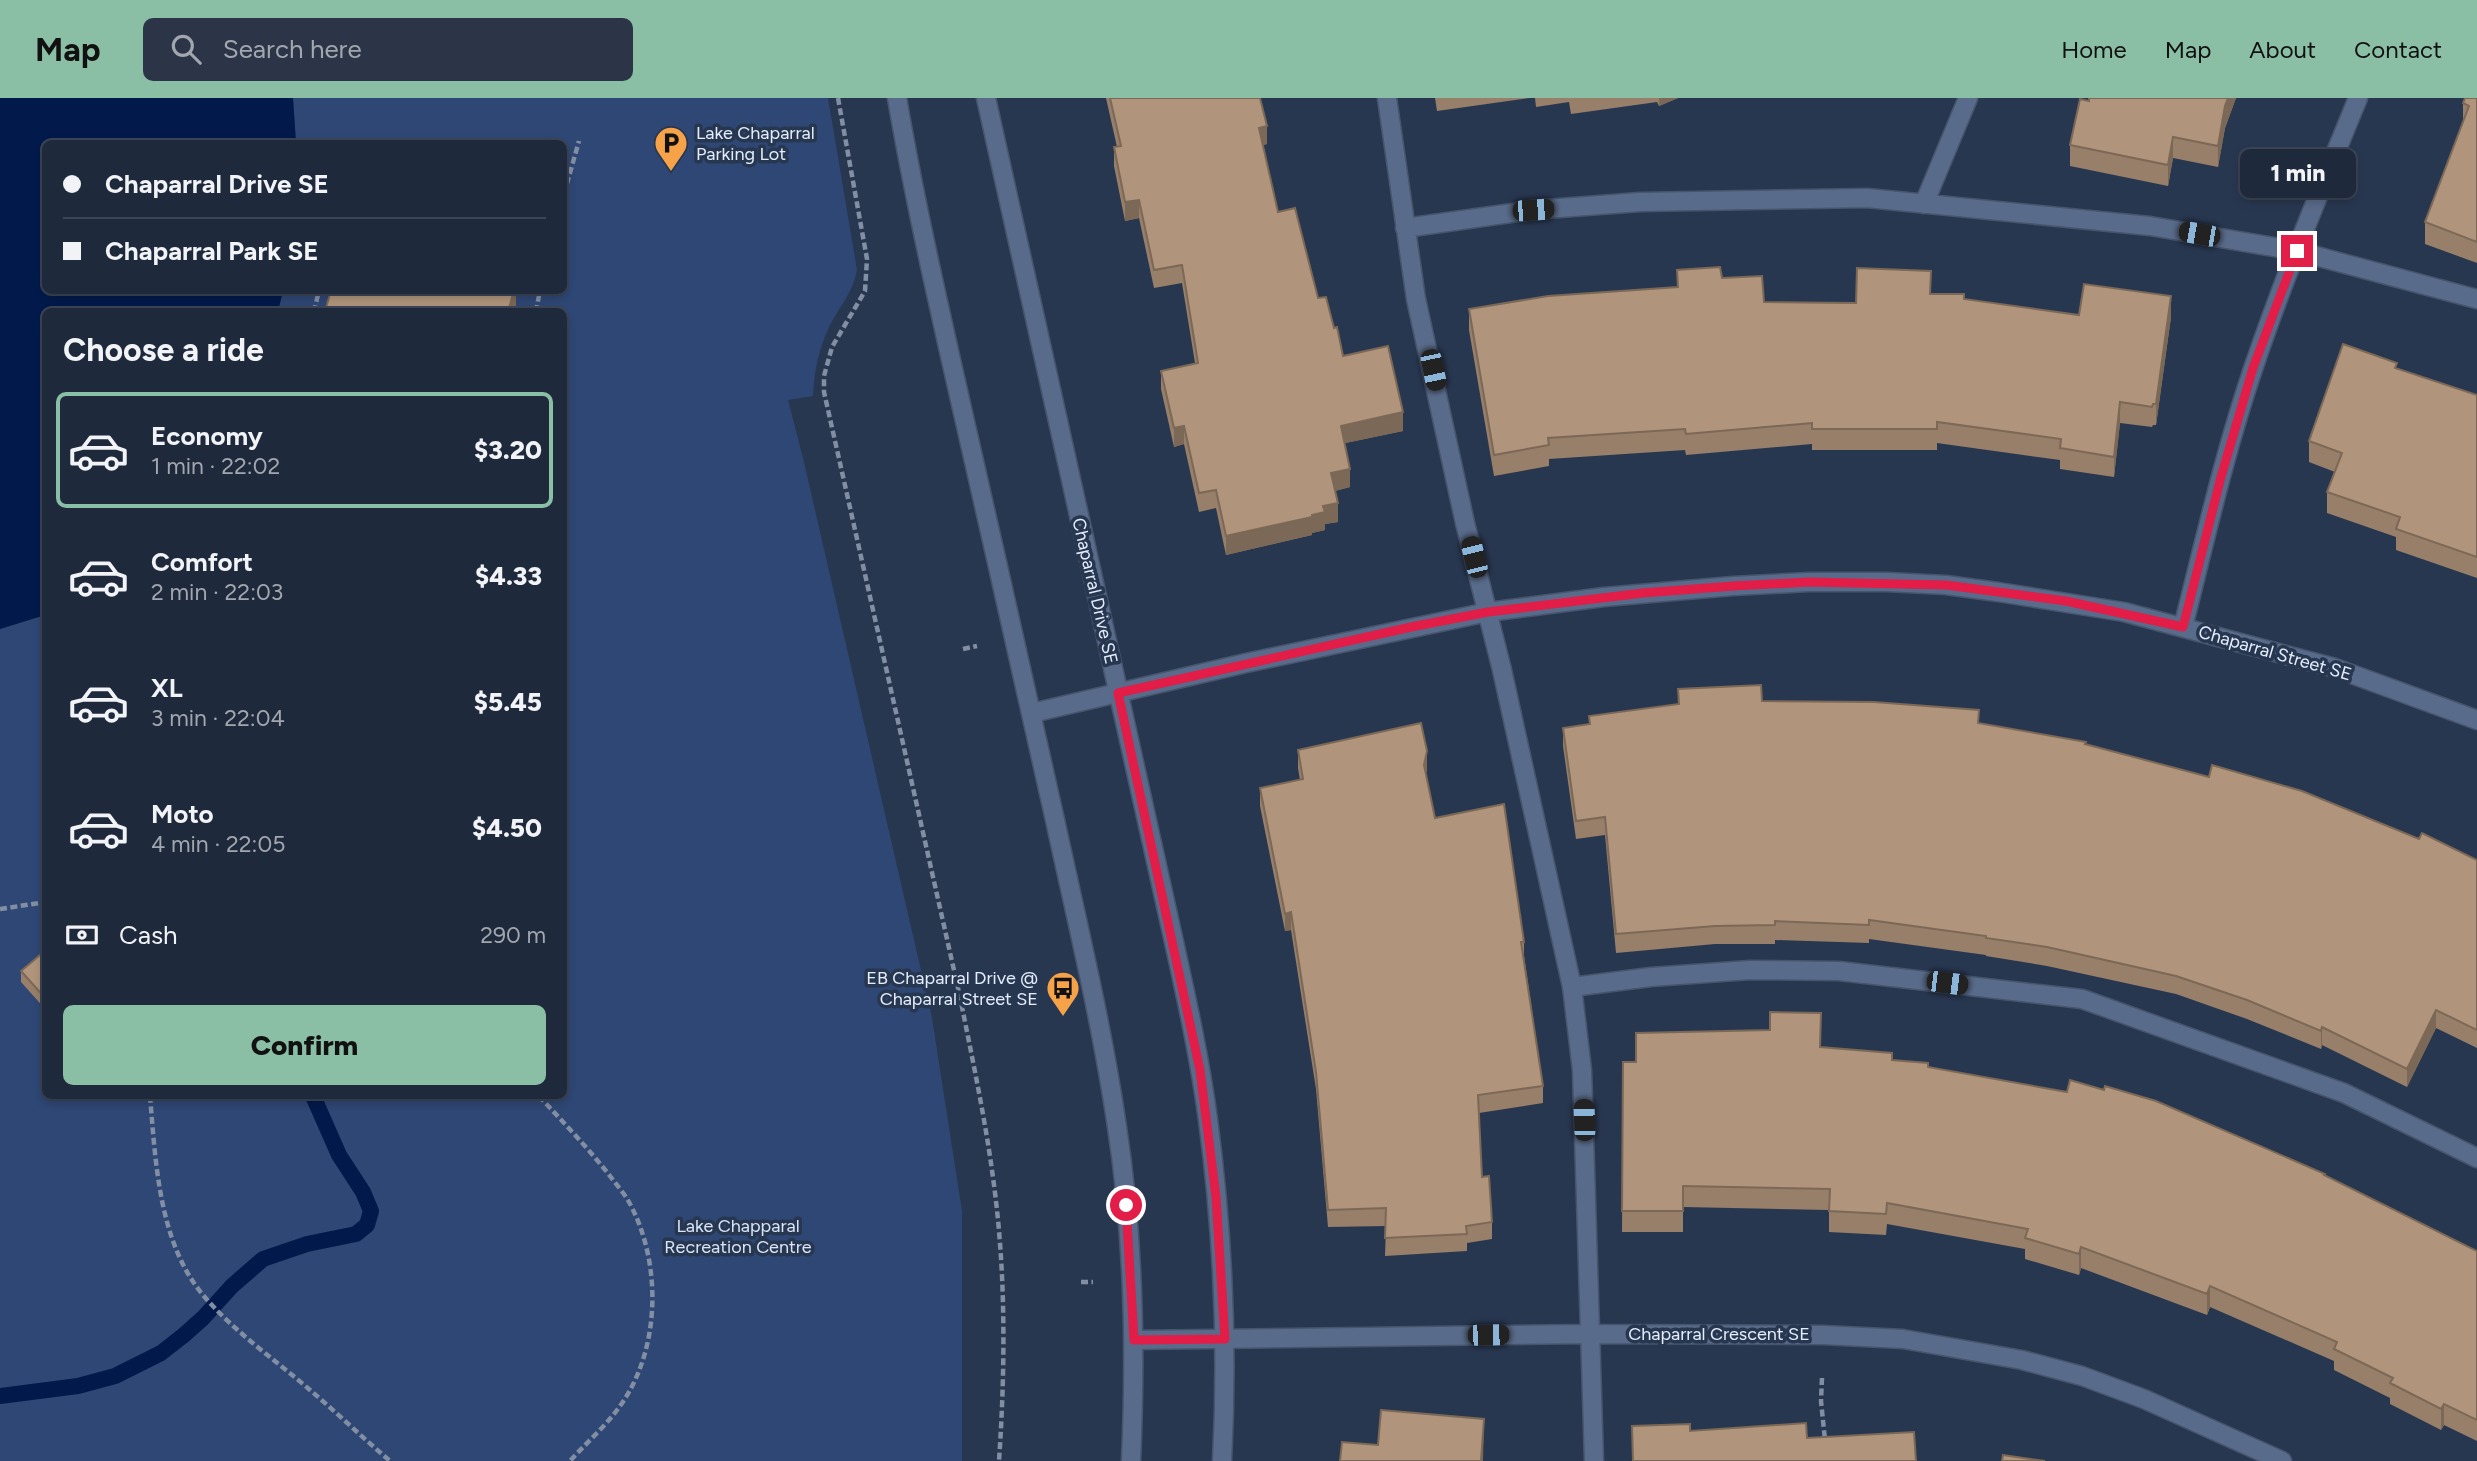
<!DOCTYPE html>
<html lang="en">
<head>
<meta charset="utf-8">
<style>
  body { margin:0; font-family:Figtree,sans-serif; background:#2b3547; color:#f1f3f6; height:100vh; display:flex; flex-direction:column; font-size:26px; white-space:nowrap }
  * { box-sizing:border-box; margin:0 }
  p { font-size:23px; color:#a1a6af }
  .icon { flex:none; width:38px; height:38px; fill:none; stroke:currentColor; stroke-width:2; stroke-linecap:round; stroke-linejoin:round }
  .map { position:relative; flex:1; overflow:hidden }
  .drawer { position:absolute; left:42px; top:210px; width:525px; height:791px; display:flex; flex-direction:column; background:#1e293c; border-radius:10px; box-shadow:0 4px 10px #0003,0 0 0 2px #3c4556 }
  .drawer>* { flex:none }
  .top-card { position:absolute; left:42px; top:42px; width:525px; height:154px; border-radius:10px; box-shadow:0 4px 10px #0003,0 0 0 2px #3c4556; display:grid; align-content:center; height:154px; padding:0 21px; background:#1e293c }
  .end { position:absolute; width:32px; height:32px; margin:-16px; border:9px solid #e11d48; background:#fff; box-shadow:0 0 0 4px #fff }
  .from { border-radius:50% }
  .bubble { position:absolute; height:49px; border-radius:10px; background:#1e293c; box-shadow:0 4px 10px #0003,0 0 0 2px #3c4556; font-size:23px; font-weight:800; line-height:49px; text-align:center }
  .car { position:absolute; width:21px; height:42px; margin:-21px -10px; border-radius:9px; box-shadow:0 0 5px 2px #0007; background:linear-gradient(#222 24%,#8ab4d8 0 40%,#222 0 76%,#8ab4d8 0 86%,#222 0) }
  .top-card b { display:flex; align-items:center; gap:24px; height:66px; font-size:26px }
  .top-card b+b { border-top:2px solid #3c4556 }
  .top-card i { width:18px; height:18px; background:#f1f3f6 }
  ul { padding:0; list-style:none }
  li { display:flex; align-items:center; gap:21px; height:116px; margin:0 14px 10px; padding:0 7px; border:4px solid transparent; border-radius:10px }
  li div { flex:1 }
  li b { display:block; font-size:26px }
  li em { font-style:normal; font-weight:800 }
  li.on { border-color:#8abfa5 }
  li>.icon { width:63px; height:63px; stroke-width:1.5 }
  h2 { padding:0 21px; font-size:32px; line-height:84px }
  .pay { display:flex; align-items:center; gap:18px; height:77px; padding:0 21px; font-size:26px }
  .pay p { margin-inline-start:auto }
  .button { display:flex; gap:14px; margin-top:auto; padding:14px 21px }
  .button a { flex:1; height:80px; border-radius:10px; background:#8abfa5; color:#111; font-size:28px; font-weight:800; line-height:80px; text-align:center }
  header { display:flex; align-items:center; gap:42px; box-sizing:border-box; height:98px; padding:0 35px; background:#8abfa5; color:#111 }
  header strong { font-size:33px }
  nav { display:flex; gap:38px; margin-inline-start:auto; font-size:24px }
  .search { width:490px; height:63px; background:#2b3547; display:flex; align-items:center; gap:18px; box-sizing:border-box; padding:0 24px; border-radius:10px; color:#a1a6af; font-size:26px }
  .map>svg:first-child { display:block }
  .green { fill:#2e4774 }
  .water { fill:#021a4b }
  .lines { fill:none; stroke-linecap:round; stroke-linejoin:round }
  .stream { stroke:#021a4b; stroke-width:16 }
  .minor-casing { stroke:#46546c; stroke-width:21 }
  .path { stroke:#828ea3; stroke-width:4.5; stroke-dasharray:7 3.5; stroke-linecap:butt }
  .minor { stroke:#596b8a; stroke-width:18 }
  .wall { fill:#977f6a }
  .shaded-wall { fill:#7b6856 }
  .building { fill:#b0947b; stroke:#7b6856; stroke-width:2 }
  .route { stroke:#e11d48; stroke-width:9 }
  .labels { text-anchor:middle; stroke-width:7; stroke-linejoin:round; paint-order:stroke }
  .poi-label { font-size:18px; fill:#e4edfd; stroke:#283750; text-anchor:start }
  .street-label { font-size:18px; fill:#e4edfd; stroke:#283750 }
  .park-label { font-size:18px; fill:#d9e4f8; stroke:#283750 }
</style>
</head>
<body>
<header>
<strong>Map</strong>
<div class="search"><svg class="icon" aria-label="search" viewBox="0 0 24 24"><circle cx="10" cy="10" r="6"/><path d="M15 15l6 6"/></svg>Search here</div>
<nav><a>Home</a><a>Map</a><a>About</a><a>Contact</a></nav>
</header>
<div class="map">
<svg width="2477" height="1363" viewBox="0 0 2477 1363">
  <rect width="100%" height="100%" fill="#283750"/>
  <path class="green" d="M293,0H828L857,172C853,194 840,208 830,227C819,250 814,273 813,298L788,302L803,360L932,920L962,1113V1363H0V531L45,517L46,998H564V214L278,213L283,193L564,192V46L296,45Z"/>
  <path class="water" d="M0,0H293L296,45L46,46V192L283,193L278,213L46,214L45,517L0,531Z"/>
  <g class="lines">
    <path class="stream" d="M0,1298L78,1288L115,1278L161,1255L184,1237L203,1220L232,1188L263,1161L307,1146L356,1136L367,1127L371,1113L363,1094L339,1057L313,998"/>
    <defs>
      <path id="minor" d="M897,0C914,99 936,196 958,293C990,436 1024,579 1055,722C1077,824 1102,926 1117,1029C1134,1140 1136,1251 1131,1363
        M986,0L1174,844C1187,903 1200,962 1208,1022C1223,1135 1228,1249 1222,1363
        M1387,0L1416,201L1465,425L1502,572L1572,889L1582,972L1594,1363
        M1924,106L1968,0
        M1405,130L1533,112L1640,104L1867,100L2150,128L2297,153L2477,201
        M2183,529C2205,442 2225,353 2254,268C2285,177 2322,88 2358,0
        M1032,615L1246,565L1488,514L1604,499L1733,488L1809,484H1887L1946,487L1998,494L2124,514L2335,570L2477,622
        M1572,889L1651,879L1750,872L1839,873L2082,901L2344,995L2477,1060
        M1134,1242L1589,1236L1823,1237L1903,1241L2022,1262L2082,1278L2144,1301L2282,1363"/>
    </defs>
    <use href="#minor" class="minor-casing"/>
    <path class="path" d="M838,0L867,161L865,193L832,249L824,278V294L960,899C973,964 987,1029 995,1095C1006,1183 1005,1275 999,1363
      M564,96L579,43
      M314,214L319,192
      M536,214L540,192
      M963,551L977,548
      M0,811L46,804
      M150,998C155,1057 158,1127 190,1179C216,1221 272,1259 310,1292C337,1315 363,1340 390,1363
      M539,998C563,1024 588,1050 610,1078C616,1086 624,1095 629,1104C662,1164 661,1251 620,1308C606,1328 586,1345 570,1363
      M1081,1184H1093
      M1822,1280L1821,1303L1825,1342"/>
    <use href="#minor" class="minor"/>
  </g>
  <path class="wall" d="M1106,0H1260L1267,46L1263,47L1278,114L1318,200L1334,230L1343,258L1403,333L1345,345L1350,389L1335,393L1338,424L1325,426V432L1312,435V437L1226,457L1216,410L1199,414L1184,346L1174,349L1161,291V273L1195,265L1182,185L1154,190L1139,120L1125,123L1114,68V49H1117Z
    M1435,0H1530L1437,13Z
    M1535,0H1678L1659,8L1657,4L1571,16L1569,4L1536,9Z
    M2089,0H2236L2225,30L2218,69L2173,60L2168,88L2070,68V47L2089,3Z
    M2477,0V165L2425,146V124L2463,24V5Z
    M1677,172L1722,180L1764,204L1856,205L1931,196L1964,201L2079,217L2171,219L2156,327H2153L2152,329L2120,325L2114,379L2060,371V362L1937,345V352H1812V346L1686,357L1685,352L1549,361V368L1494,378L1469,232V211L1677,189Z
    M2397,270L2477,297V480L2396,452V439L2327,415V394L2335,374L2309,364V343Z
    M1678,591L1762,603L1979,626L2086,646L2419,741L2477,762V950L2436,930L2407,989L2322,947L2321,951L2247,921L2176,896L2047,868L1986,858V857L1869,841V845L1775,842V846H1715L1616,855L1605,737L1576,741L1563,648V630L1589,626V618L1678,606Z
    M1298,652L1427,670L1426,676L1435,720L1524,844V858L1543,988V1005L1479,1015L1482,1079L1492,1124V1141L1467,1145V1153L1385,1158L1386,1128L1328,1129L1316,991L1291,832L1285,833L1260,708V690L1300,682L1298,670Z
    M46,852V912L21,884V873Z
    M1821,949L1928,969L2325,1078L2477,1153V1343L2444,1327L2441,1332L2390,1306V1300L2334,1272V1263L2210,1209L2207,1217L2081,1170L2079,1177L2025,1161V1151L1887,1126L1886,1137L1829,1134V1112L1683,1109V1134H1622L1623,964H1636Z"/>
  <path class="shaded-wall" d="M1659,0H1678L1659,8Z
    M2228,0H2236L2225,30L2218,69V48L2225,8Z
    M1267,28V46L1259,48V30Z
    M2173,39V60L2168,88V67Z
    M1139,102V120L1125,123V104Z
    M514,192H516V214H508Z
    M2171,198V219L2156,327V306Z
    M2120,304V325L2114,379V359Z
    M1403,314V333L1341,346V328Z
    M1184,328V346L1174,349V330Z
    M1350,371V389L1331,394V375Z
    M1338,405V424L1325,426V432L1312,435V437L1226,457V438L1312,417L1323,408Z
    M1427,653V670L1424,684V667Z
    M1291,814V832L1285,833V816Z
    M2436,912V930L2407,989V971Z
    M2322,929V947L2321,951V933Z
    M2081,1149V1170L2079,1177V1156Z
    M2210,1188V1209L2207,1217V1196Z
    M2444,1306V1327L2441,1332V1311Z
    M1484,1321L1483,1363H1481Z"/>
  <path class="building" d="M1110,0H1260L1267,28L1259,30L1278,114L1295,110L1318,200L1326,199L1334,230L1337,229L1343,258L1388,248L1403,314L1341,328L1350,371L1331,375L1338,405L1323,408L1325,414L1312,417V419L1226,438L1216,392L1199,395L1184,328L1174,330L1161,273L1198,265L1182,167L1154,172L1139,102L1125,104L1114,49L1121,48Z
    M2089,0H2228L2225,8L2218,48L2173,39L2168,67L2070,47L2080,1L2089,3Z
    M2465,0H2477V144L2425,124L2469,8L2463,5Z
    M1720,169L1722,180L1762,178L1764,204L1856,205L1857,170L1931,173L1930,196H1964V201L2079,217L2084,186L2171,198L2156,306H2153L2152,309L2120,304L2114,359L2060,350L2061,341L1937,324V331H1812V325L1686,336L1685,331L1548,340L1549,347L1494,357L1469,211L1548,198L1678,189L1677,172Z
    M331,192H514L508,214H325Z
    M2343,246L2397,265L2395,270L2477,297V459L2396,431L2400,419L2327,394L2342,355L2309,343Z
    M1761,587L1762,603L1874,604L1979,612L1978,625L2086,644L2085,646L2209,679L2212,667L2302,693L2419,741L2422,735L2477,762V932L2436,912L2407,971L2322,929L2321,933L2247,902L2176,878L2047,849L1986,840V838L1869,822V827L1775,823V827L1715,828L1616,836L1605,719L1576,723L1563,630L1590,626L1589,618L1679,606L1678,591Z
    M1421,625L1427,653L1424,667L1435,720L1504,706L1524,844H1521L1543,988L1478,997L1482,1079L1489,1078L1492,1124L1466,1128L1467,1136L1385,1140L1386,1110L1328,1112L1316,974L1291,814L1285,816L1260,690L1303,681L1298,652Z
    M46,852V901L21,873Z
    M1770,914L1821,915L1820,949L1892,955V962L1928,965V969L2067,994L2070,982L2104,992L2105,988L2156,1003L2325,1076L2324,1077L2477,1153V1322L2444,1306L2441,1311L2390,1285L2393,1280L2334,1251L2337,1244L2210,1188L2207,1196L2081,1149L2079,1156L2025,1140L2028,1131L1887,1105L1886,1116L1829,1113L1830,1091L1683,1088V1113H1622L1623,964H1636V935L1770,932Z
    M1381,1312L1484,1321L1481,1363H1340L1342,1344L1378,1347Z
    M1806,1325L1807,1340L1914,1334L1916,1363H1633L1632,1328L1690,1326V1333Z
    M2003,1357L2045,1363H2002Z"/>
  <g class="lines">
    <path class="route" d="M1126,1107L1134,1242L1225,1241L1216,1099L1200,972L1118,595L1411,529L1488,514L1643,495L1733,488L1809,484L1946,487L2066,503L2183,529L2221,379L2253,270L2297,153"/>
  </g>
  <defs>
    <symbol id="parking-pin" viewBox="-11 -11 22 30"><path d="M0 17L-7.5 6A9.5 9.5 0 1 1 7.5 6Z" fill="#f6a248" stroke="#283750"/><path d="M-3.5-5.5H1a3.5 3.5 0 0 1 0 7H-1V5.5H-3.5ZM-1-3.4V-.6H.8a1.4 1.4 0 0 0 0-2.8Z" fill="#111"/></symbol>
    <symbol id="bus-pin" viewBox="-11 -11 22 30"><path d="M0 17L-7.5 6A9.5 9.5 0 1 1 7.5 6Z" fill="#f6a248" stroke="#283750"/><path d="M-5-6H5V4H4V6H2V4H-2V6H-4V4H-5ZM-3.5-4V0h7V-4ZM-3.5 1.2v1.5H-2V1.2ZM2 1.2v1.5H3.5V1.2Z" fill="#111"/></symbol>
  </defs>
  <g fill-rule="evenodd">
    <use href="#parking-pin" x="652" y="26" width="38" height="52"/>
    <use href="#bus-pin" x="1044" y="871" width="38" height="52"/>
  </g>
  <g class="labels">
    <g class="poi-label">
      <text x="696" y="41">Lake Chaparral<tspan x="696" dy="21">Parking Lot</tspan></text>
      <text x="1038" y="886" text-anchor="end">EB Chaparral Drive @<tspan x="1038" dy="21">Chaparral Street SE</tspan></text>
    </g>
    <g class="street-label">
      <text transform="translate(1095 493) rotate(77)" y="6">Chaparral Drive SE</text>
      <text transform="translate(2275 555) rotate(16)" y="6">Chaparral Street SE</text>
      <text x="1719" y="1242">Chaparral Crescent SE</text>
    </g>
    <g class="park-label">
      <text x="738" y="1134">Lake Chapparal<tspan x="738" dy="21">Recreation Centre</tspan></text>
    </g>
  </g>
</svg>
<i class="end from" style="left:1126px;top:1107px"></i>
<i class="end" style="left:2297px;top:153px"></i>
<div class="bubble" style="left:2240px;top:51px;width:116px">1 min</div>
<i class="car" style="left:1533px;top:112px;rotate:86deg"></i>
<i class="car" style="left:2199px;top:136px;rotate:280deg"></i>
<i class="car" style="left:1433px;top:272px;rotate:168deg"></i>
<i class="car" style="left:1474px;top:459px;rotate:346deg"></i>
<i class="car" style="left:1947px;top:885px;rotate:97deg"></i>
<i class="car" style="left:1584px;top:1022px;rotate:358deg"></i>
<i class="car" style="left:1488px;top:1237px;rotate:89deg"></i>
<div class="top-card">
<b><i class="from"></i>Chaparral Drive SE</b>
<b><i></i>Chaparral Park SE</b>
</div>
<section class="drawer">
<h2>Choose a ride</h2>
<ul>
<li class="on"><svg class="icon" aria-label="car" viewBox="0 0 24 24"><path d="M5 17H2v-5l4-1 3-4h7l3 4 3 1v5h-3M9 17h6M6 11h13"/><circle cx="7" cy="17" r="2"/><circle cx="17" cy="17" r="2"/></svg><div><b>Economy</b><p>1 min · 22:02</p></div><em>$3.20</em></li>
<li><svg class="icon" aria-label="car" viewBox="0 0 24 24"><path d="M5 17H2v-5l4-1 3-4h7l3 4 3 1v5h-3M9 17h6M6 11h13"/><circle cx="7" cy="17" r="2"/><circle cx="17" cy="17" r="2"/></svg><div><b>Comfort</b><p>2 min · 22:03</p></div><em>$4.33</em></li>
<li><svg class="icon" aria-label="car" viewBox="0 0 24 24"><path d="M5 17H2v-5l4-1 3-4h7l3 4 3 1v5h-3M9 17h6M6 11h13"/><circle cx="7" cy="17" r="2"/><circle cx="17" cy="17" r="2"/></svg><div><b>XL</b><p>3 min · 22:04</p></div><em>$5.45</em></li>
<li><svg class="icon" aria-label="car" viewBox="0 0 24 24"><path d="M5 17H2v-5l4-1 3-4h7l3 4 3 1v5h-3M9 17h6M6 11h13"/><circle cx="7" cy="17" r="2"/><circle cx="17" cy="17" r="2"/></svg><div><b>Moto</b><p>4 min · 22:05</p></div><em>$4.50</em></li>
</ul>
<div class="pay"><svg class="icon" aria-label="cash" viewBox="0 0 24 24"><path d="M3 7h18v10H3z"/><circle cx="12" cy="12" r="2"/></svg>Cash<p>290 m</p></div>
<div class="button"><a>Confirm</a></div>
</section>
</div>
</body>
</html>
